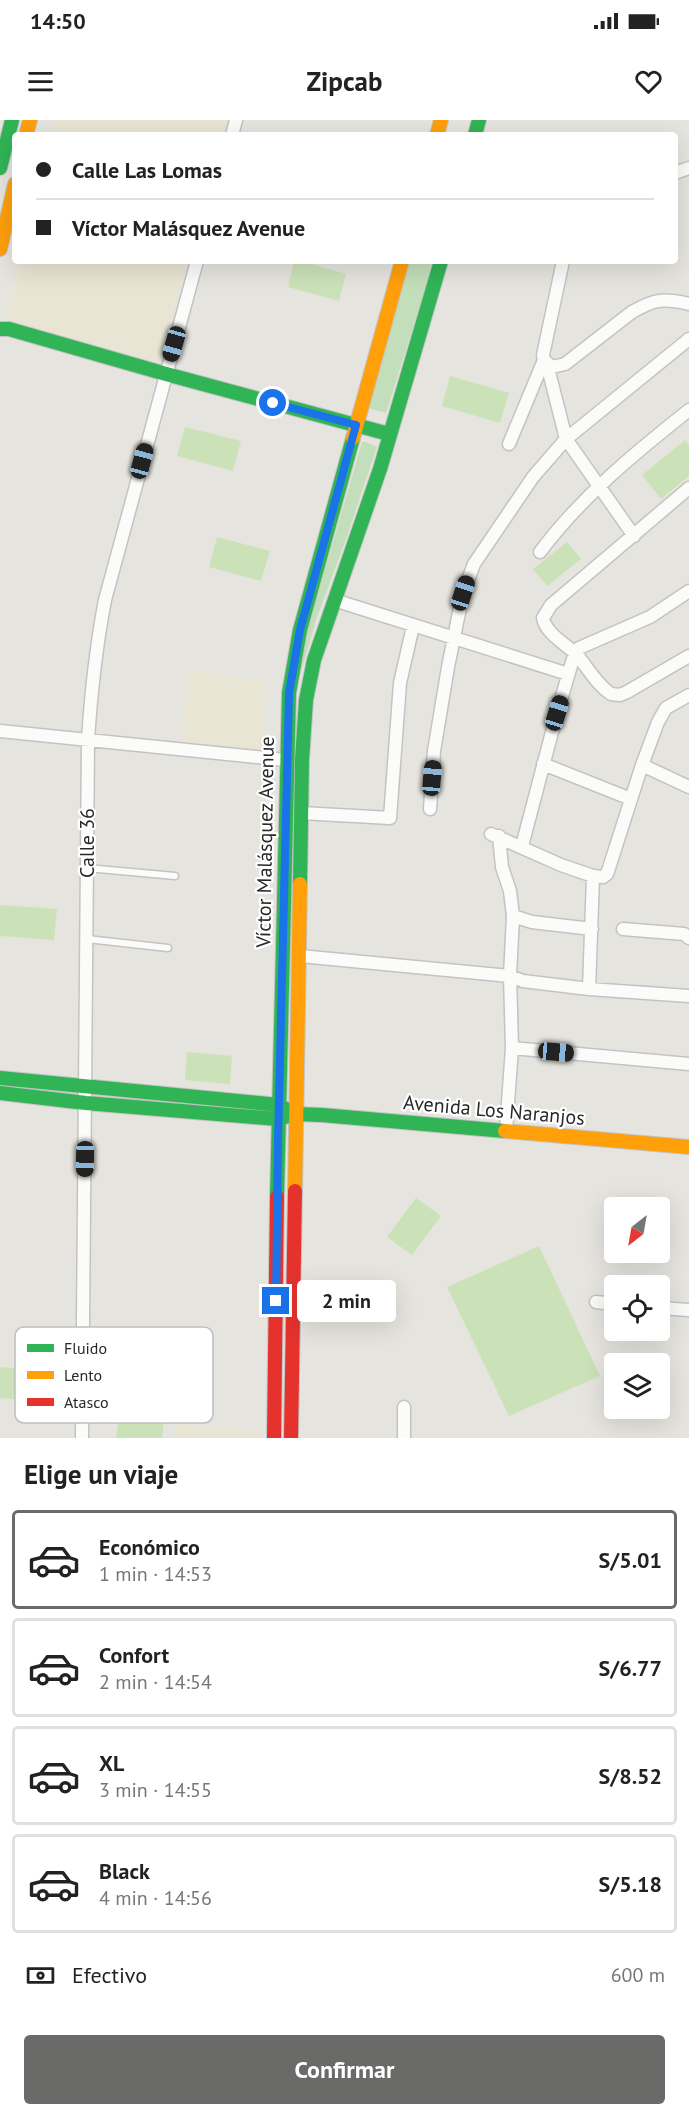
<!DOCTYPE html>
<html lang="es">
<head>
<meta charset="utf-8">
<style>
  body { margin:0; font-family:"PT Sans",sans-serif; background:#f6f6f6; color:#222; height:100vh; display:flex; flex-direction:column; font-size:22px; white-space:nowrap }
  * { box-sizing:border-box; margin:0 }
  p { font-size:20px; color:#767676 }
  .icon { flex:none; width:33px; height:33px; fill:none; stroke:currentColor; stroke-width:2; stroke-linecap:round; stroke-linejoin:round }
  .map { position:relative; height:1318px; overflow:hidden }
  .drawer { display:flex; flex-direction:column; background:#fff; flex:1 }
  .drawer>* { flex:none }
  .banner { position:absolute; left:12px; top:12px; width:666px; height:132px; border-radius:6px; box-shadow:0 6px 24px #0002; display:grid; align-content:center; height:132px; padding:0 24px; background:#fff }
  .needle { width:39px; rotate:211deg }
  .fabs { position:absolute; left:604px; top:1077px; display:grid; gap:12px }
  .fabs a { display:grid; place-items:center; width:66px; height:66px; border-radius:6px; background:#fff; box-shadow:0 6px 24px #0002; font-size:30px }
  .end { position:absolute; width:27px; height:27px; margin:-14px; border:8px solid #1a73e8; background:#fff; box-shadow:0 0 0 3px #fff }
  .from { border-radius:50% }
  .bubble { position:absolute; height:42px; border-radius:6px; background:#fff; box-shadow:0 6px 24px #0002; font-size:20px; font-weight:700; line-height:42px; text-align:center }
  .car { position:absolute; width:18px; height:36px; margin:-18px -9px; border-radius:8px; box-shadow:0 0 4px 2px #0007; background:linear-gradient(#222 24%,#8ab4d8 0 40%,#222 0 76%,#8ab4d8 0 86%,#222 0) }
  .banner b { display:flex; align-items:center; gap:21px; height:57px; font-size:22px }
  .banner b+b { border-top:2px solid #e0e0e0 }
  .banner i { width:15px; height:15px; background:#222 }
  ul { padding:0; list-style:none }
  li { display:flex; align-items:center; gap:18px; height:99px; margin:0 12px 9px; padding:0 12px; border:3px solid #e0e0e0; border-radius:6px }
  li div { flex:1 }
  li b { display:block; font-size:22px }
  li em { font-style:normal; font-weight:700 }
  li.on { border-color:#6a6a68 }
  li>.icon { width:54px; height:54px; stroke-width:1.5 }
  h2 { padding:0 24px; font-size:27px; line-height:72px }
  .pay { display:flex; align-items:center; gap:15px; height:66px; padding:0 24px; font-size:22px }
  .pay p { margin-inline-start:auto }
  .button { display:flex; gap:12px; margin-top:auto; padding:12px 24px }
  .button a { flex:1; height:69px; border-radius:6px; background:#6a6a68; color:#fff; font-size:24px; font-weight:700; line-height:69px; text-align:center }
  .status { display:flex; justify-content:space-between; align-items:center; height:42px; padding:0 30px; background:#fff; direction:ltr }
  .status svg { height:16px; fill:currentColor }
  header { display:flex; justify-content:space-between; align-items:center; height:78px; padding:0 24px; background:#fff; font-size:27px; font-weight:700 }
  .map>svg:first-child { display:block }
  .education { fill:#e8e5d4 }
  .green { fill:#c3deba }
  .pitch { fill:#cbe2b9 }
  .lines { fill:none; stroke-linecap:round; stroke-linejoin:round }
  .lane-casing { stroke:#c4c3c3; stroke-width:9 }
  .street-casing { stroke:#c4c3c3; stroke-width:15 }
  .fast-casing { stroke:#c4c3c3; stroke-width:16 }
  .slow-casing { stroke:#c4c3c3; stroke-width:16 }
  .jam-casing { stroke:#c4c3c3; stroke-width:16 }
  .lane { stroke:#fbfbfa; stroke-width:6 }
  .street { stroke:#fbfbfa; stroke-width:12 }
  .fast { stroke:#30b455; stroke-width:14 }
  .slow { stroke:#ff9f0a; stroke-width:14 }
  .jam { stroke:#e5322d; stroke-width:14 }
  .route { stroke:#1a73e8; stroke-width:8 }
  .labels { text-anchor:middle; stroke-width:4.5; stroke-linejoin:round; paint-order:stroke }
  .street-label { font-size:20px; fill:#282828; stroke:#fff }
  .key { fill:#fff; stroke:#bebebe; stroke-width:1.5 }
  .key-label { font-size:16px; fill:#282828 }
</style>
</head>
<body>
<div class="status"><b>14:50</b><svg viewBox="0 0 49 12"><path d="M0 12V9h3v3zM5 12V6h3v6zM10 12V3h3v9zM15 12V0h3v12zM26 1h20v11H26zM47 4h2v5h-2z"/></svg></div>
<header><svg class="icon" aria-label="menu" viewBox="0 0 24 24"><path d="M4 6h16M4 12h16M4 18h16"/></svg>Zipcab<svg class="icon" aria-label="heart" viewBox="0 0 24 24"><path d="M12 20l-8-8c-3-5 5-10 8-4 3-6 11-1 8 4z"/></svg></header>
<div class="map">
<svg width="689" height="1318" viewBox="0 0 689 1318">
  <rect width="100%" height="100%" fill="#e6e4de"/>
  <path class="education" d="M55,0H227L223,15H51Z
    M19,141H187L159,242L11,202L5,198Z
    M187,549L266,562L262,625L255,630L181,623Z
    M176,1303L257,1311V1318H176Z"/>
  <path class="green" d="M410,141H434L386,293L368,288Z
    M362,322H366L377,327L345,422L316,500L301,552L296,551Z"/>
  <path class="pitch" d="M294,141H301L346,154L339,181L288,167Z
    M450,256L509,273L500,303L442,286Z
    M185,307L241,321L233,351L177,336Z
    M685,320L689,325V356L661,379L642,355Z
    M217,417L270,431L261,461L209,447Z
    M567,422L581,439L547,466L533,449Z
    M0,785L57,789L54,820L0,816Z
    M187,932L232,936L230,964L185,960Z
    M416,1078L441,1096L412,1135L387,1117Z
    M539,1126L600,1256L509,1296L447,1167Z
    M0,1247L54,1251L52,1282L0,1278Z
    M119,1296L164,1301L162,1318H116Z"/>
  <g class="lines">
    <defs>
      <path id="lane" d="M87,748L175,756
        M87,819L168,828"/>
      <path id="street" d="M232,15L236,0
        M675,53L689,48
        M563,141L543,235L544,240L552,247L565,244L632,192C655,179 663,178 689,184
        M547,244L566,319L634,416
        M509,324L544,240
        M689,368L551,485L543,498C546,514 566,524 577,535C588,548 597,565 611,574L620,575L627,572L689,536
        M540,432C582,376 635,333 689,290
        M334,480L568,554
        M0,611L286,640
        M543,644L631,679
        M642,645L689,667
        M430,689L434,631L448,547L463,473L474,444L533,357L566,319L689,219
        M302,693L390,698L400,563L413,506
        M491,714L561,745L593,756L603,757L607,754L609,748L642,645L658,602L666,588L689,575
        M499,716L502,747L510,771L513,796L510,856L512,928L506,1010
        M522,726L557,593L573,539L579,528L650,497L689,471
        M513,796L532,802L592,809
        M623,809L684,814L689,818
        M300,836L510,856L523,861L589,869L689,876
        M589,869L593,756
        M512,928L689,944
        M596,1182L615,1184
        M660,1188L689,1190
        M82,1318L88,620C91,573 96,527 105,480L197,141
        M404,1318V1287"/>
      <path id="fast" d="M475,15L479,0
        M0,48L12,0
        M0,209H9L166,254L389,314
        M300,764L302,640L306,580L314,540L380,349L441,141
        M0,958L279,985L289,991
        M0,973L86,983L278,999L295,994L322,995L505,1011
        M277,1077L289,573L300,510L353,318"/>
      <path id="slow" d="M26,15L30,0
        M437,15L441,0
        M0,129L15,64
        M353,318L402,141
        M505,1011L689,1027
        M295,1071L300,764"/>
      <path id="jam" d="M274,1318L277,1077
        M291,1318L295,1071"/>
    </defs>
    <use href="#lane" class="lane-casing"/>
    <use href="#street" class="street-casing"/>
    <use href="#fast" class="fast-casing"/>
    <use href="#slow" class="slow-casing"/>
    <use href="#jam" class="jam-casing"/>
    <use href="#lane" class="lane"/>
    <use href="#street" class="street"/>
    <use href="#fast" class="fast"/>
    <use href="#slow" class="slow"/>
    <use href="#jam" class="jam"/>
  </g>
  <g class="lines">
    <path class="route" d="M273,283L356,305L300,510L289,573L278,1021L276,1181"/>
  </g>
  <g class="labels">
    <g class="street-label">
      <text transform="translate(265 722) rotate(-89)" y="7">Víctor Malásquez Avenue</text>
      <text transform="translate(87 723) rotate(-90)" y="7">Calle 36</text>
      <text transform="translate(494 990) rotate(5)" y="7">Avenida Los Naranjos</text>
    </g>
  </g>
  <rect x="15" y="1207" width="198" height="96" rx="9" class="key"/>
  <rect x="27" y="1224" width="27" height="8" fill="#30b455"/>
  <rect x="27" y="1251" width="27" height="8" fill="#ff9f0a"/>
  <rect x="27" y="1278" width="27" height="8" fill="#e5322d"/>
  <g class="key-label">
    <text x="64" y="1234">Fluido</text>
    <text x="64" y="1261">Lento</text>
    <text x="64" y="1288">Atasco</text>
  </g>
</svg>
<div class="fabs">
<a><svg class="needle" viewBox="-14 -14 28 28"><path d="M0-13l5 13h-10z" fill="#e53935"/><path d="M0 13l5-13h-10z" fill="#767676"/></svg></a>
<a><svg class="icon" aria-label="locate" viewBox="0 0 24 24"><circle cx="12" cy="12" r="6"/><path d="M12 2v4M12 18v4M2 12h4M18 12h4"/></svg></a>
<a><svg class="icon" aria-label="layers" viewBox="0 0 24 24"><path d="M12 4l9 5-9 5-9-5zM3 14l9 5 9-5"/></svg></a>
</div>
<i class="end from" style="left:273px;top:283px"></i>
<i class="end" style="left:276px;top:1181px"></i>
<div class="bubble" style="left:297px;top:1160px;width:99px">2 min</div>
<i class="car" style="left:174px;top:224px;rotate:196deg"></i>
<i class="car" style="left:142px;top:341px;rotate:15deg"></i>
<i class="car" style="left:463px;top:473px;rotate:18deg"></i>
<i class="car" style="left:557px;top:593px;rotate:17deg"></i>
<i class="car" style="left:432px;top:658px;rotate:5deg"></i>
<i class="car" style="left:556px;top:932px;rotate:95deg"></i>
<i class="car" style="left:85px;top:1039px;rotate:181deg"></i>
<div class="banner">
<b><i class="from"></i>Calle Las Lomas</b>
<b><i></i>Víctor Malásquez Avenue</b>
</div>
</div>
<section class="drawer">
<h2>Elige un viaje</h2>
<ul>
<li class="on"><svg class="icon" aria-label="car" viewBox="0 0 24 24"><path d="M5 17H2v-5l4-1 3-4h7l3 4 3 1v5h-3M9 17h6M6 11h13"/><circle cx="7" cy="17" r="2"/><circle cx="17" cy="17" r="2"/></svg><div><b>Económico</b><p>1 min · 14:53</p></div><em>S/5.01</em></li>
<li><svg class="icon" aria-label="car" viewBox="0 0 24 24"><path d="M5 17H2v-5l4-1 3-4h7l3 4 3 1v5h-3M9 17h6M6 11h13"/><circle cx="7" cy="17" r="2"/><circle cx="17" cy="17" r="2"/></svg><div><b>Confort</b><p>2 min · 14:54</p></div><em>S/6.77</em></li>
<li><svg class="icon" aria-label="car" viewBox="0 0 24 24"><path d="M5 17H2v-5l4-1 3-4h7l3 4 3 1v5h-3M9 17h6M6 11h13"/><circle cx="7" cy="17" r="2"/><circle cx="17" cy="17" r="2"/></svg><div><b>XL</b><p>3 min · 14:55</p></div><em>S/8.52</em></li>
<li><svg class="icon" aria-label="car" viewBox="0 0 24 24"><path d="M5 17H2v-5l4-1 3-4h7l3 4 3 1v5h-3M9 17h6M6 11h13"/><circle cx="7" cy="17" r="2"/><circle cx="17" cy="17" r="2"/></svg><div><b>Black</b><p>4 min · 14:56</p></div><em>S/5.18</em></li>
</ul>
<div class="pay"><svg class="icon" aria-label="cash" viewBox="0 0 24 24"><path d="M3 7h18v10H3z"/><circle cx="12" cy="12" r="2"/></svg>Efectivo<p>600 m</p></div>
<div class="button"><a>Confirmar</a></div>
</section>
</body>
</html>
